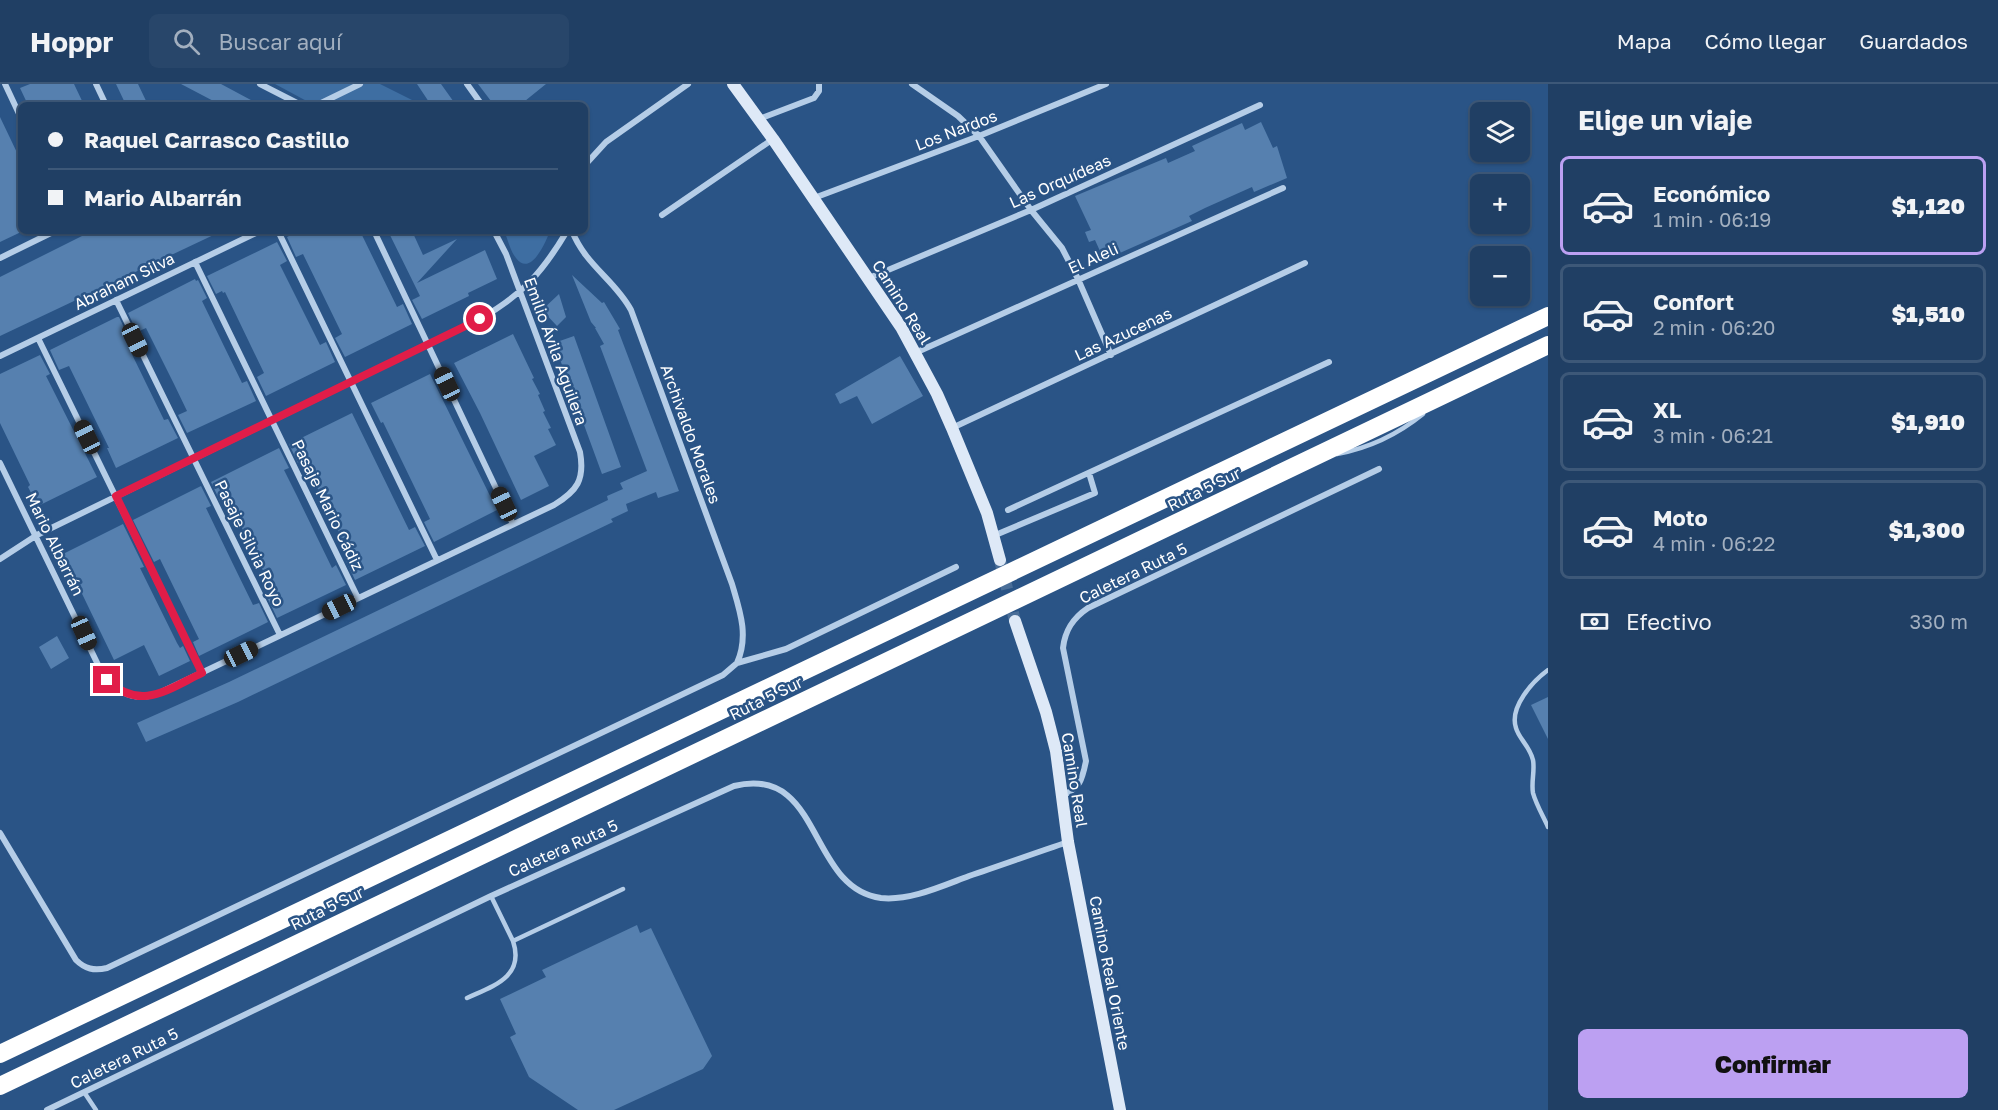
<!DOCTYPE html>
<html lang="es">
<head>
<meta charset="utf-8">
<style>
  body { margin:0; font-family:"Golos Text",sans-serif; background:#28466a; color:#f1f3f6; height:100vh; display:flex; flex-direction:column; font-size:22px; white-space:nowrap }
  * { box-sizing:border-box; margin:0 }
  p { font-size:20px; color:#a2afbf }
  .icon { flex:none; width:33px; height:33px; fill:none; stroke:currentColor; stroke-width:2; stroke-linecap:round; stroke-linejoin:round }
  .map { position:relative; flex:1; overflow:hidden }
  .drawer { display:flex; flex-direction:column; background:#203f64; width:450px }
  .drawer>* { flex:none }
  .top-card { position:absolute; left:18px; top:18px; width:570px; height:132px; border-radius:9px; box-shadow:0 2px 4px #0004,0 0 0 2px #3d5878; display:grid; align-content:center; height:132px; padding:0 30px; background:#203f64 }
  .controls { position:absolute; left:1470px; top:18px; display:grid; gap:12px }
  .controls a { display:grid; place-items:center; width:60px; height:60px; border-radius:9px; background:#203f64; box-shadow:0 2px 4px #0004,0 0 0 2px #3d5878; font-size:30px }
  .end { position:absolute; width:27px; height:27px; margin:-14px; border:8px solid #e11d48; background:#fff; box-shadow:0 0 0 3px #fff }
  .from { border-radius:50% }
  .car { position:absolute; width:18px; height:36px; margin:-18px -9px; border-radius:8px; box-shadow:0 0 4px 2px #0007; background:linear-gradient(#222 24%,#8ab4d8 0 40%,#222 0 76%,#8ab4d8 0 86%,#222 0) }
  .top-card b { display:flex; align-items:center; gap:21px; height:57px; font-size:22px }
  .top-card b+b { border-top:2px solid #3d5878 }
  .top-card i { width:15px; height:15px; background:#f1f3f6 }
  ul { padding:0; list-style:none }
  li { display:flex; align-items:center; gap:18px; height:99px; margin:0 12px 9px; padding:0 18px; border:3px solid #3d5878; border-radius:9px }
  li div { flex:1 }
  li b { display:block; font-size:22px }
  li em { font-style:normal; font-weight:800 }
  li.current { border-color:#bca0f2 }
  li>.icon { width:54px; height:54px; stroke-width:1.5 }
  h2 { padding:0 30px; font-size:27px; line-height:72px }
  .pay { display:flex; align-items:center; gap:15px; height:66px; padding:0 30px; font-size:22px }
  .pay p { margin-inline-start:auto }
  .action { display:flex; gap:12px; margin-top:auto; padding:12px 30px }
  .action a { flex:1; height:69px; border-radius:9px; background:#bca0f2; color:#111; font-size:24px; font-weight:800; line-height:69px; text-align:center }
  header { display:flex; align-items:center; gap:36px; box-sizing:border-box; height:84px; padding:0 30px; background:#203f64; border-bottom:2px solid #3d5878 }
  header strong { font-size:28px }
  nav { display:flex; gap:33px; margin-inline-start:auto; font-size:21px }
  .search { width:420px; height:54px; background:#28466a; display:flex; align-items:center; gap:15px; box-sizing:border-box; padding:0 21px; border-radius:9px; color:#a2afbf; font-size:22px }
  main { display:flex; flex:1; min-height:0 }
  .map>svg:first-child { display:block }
  .green { fill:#3e6ea2 }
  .building { fill:#5680af }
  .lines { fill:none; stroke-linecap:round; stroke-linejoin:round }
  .secondary-tunnel { stroke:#4a6e98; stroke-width:12; stroke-dasharray:12 6; stroke-linecap:butt }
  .lane { stroke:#b5cde7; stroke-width:4.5 }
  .street { stroke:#b5cde7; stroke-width:6 }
  .secondary { stroke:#dee9f7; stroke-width:12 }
  .highway { stroke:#fff; stroke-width:18 }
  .route { stroke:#e11d48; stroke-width:8 }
  .labels { text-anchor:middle; stroke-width:5; stroke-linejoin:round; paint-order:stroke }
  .street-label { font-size:16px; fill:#fff; stroke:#2a5486 }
</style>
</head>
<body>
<header>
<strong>Hoppr</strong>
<div class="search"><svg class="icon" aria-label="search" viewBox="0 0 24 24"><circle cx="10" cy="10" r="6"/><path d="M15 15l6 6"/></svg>Buscar aquí</div>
<nav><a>Mapa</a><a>Cómo llegar</a><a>Guardados</a></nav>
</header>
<main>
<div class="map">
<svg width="1548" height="1026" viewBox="0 0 1548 1026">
  <rect width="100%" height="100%" fill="#2a5486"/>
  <path class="green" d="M275,0H380L422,21H314Z
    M504,147H550C546,157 531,194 516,174C510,167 508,155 504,147Z"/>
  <path class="building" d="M30,0H74L84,21H28L20,4Z
    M116,0H138L148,21H126Z
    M181,0H221L260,21H221Z
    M417,0H441L456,21H431Z
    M478,0H546L520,21H494Z
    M0,33L21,77V148L0,158Z
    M1261,38L1273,64L1277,62L1287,94L1254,108L1252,103L1205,124L1189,132L1192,137L1104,176L1095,156L1089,158L1085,148L1091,146L1075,112L1166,74L1168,79L1195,67L1192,62L1242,39L1245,46Z
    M92,147H222L0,252V193Z
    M299,147H360L397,223L403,220L412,240L345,273L335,254L342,250L303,170L296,173L287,153Z
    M388,147H412L423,171L457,155L417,199L485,166L497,195L468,209L469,212L422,235L412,216L420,212Z
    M277,158L287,177L280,181L320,261L326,258L335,278L266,312L257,293L264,289L225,208L223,209L222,207L216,210L207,192Z
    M572,191L602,219L604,218L620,245L618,246L679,407L658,414L656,408L626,420L628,427L611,435L613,438L238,618L146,658L137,639L229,598L608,416L607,412L623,405L620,399L647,387L600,262L604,260L595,244H596L591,238Z
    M195,195L196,197L198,196L207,214L202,217L242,299L247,297L256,317L187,349L178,331L187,327L174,300L146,244L137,248L128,229Z
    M559,210L566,233L557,242L542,226Z
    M117,233H119L128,252L124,254L164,336L168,335L178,354L116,384L107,364H109L69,282L59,286L50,266Z
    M513,250L534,294L532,295L540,310L538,311L545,327L543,328L551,344L548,345L556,361L534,372L549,402L521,416L480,329L454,279Z
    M574,252L621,383L602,390L554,259Z
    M40,271L50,290L46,292L97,393L38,422L28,403L30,401L0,339V290Z
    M900,272L923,312L872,340L857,312L840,320L835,310Z
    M430,290L497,426L434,458L424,438L430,435L383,338L381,339L371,319Z
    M352,329L409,446L415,443L425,462L355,496L346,477L352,474L339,449L304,376L298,379L289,360Z
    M279,364L289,384L284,386L297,412L332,484L336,481L346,501L277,534L268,515L275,511L227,414L220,417L211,398Z
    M201,402L211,422L206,424L231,476L253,521L259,519L268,538L199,572L193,558L199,555L196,549L160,475L154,478L133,436Z
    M123,440L144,483L140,484L177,559L180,564L183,562L190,577L159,592L144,561L114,576L72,489L71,490L61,471Z
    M57,552L69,574L51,585L39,563Z
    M1548,613V655L1531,621Z
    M637,841L640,849L651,844L712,972L703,985L614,1026H578L529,993L510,953L516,950L500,915L546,893L542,886Z"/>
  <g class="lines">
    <path class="secondary-tunnel" d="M1000,476L1015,537"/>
    <path class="lane" d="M1337,370C1370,364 1397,351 1423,330
      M1548,586C1533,597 1509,623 1516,644C1519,655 1529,661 1533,676C1535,687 1531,698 1533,709C1536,720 1543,732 1548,743
      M491,812L513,857
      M467,914C493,902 525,893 513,857L623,805
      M84,1008L96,1026"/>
    <path class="street" d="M5,0L21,34
      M96,0L106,21
      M260,0L301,21
      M467,0L482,21
      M912,0L958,32L979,52L1031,126L1062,164L1078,195L1111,271
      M317,21L360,0
      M759,35L814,14L819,7V0
      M585,81L606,58L688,0
      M814,114L979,52L1106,0
      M662,131L773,55
      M278,147L437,476
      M374,147L513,440
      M572,147C586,182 615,196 631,226L732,500C740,527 749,552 737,579
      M0,174L55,147
      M195,178L358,514
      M869,194L1031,126L1260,21
      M116,216L280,551
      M38,254L202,589
      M915,269L1283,104
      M0,272L260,147
      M952,344L1305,179
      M0,379L103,591C117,608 135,618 157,610L554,421C577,407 585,396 580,368L506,170L494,147
      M1008,426L1329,278
      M993,452L1095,409L1089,389
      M0,475L37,451L480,235C522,211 542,189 567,147
      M1062,712C1081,703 1082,696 1086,677L1063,564C1065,546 1073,534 1088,524L1379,385
      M0,749L76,876C85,885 94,887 107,884L723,591L737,579L786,565L956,483
      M47,1026L491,812L734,702C823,680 807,804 881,814C910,817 942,802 969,792C1002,781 1035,769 1068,758"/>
    <path class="secondary" d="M733,0L773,55L901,243L937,310L952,344L987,429L1000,476
      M1015,537L1046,628L1056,667L1068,758L1120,1026"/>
    <path class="highway" d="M0,970L1548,232
      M0,1002L1548,261"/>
  </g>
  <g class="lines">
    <path class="route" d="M107,596C141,628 168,605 202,589L116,412L480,235"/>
  </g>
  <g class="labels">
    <g class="street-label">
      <text transform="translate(956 46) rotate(-21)" y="6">Los Nardos</text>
      <text transform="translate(1060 97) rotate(-24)" y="6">Las Orquídeas</text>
      <text transform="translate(1093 174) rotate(-24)" y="6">El Aleli</text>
      <text transform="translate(124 197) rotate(-26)" y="6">Abraham Silva</text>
      <text transform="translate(902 218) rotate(58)" y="6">Camino Real</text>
      <text transform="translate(1123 250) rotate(-25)" y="6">Las Azucenas</text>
      <text transform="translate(556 267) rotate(70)" y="6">Emilio Ávila Aguilera</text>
      <text transform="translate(691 350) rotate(70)" y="6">Archivaldo Morales</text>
      <text transform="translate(1204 405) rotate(-26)" y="6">Ruta 5 Sur</text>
      <text transform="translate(328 421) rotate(64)" y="6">Pasaje Mario Cádiz</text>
      <text transform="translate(250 459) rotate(64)" y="6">Pasaje Silvia Royo</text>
      <text transform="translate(55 460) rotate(64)" y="6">Mario Albarrán</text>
      <text transform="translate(1133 489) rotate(-26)" y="6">Caletera Ruta 5</text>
      <text transform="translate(766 614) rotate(-26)" y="6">Ruta 5 Sur</text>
      <text transform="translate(1075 696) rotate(81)" y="6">Camino Real</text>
      <text transform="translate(563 764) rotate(-24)" y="6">Caletera Ruta 5</text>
      <text transform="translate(327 824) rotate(-26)" y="6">Ruta 5 Sur</text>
      <text transform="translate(1110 889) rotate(79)" y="6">Camino Real Oriente</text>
      <text transform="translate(124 974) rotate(-26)" y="6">Caletera Ruta 5</text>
    </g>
  </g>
</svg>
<div class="controls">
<a><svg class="icon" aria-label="layers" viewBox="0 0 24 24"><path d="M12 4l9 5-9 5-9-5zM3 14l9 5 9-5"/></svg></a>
<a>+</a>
<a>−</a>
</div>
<i class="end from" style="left:480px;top:235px"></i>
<i class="end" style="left:107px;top:596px"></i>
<i class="car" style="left:135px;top:256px;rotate:154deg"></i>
<i class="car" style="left:447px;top:300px;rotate:335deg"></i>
<i class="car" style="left:87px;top:353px;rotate:334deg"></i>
<i class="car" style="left:504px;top:420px;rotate:335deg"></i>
<i class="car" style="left:339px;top:523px;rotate:244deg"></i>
<i class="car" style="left:84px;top:549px;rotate:156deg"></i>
<i class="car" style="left:241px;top:570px;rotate:64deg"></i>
<div class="top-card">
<b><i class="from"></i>Raquel Carrasco Castillo</b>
<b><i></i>Mario Albarrán</b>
</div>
</div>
<section class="drawer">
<h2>Elige un viaje</h2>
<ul>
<li class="current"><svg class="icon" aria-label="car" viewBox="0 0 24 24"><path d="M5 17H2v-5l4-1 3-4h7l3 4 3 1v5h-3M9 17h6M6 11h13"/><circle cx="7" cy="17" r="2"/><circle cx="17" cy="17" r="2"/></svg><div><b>Económico</b><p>1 min · 06:19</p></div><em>$1,120</em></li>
<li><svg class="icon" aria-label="car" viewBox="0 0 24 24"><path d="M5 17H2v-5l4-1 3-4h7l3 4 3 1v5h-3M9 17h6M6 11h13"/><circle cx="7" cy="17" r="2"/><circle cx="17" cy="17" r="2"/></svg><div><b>Confort</b><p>2 min · 06:20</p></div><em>$1,510</em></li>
<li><svg class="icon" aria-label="car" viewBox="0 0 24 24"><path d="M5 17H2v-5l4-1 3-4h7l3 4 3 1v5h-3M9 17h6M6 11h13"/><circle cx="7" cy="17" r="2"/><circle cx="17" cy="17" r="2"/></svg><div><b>XL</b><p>3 min · 06:21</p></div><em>$1,910</em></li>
<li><svg class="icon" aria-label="car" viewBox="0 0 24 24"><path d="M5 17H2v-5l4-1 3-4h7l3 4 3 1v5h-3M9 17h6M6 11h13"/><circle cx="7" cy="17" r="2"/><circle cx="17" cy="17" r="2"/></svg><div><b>Moto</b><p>4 min · 06:22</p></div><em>$1,300</em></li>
</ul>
<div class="pay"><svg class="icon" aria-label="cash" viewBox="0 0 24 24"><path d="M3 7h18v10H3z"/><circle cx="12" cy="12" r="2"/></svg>Efectivo<p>330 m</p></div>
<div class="action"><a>Confirmar</a></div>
</section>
</main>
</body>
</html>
